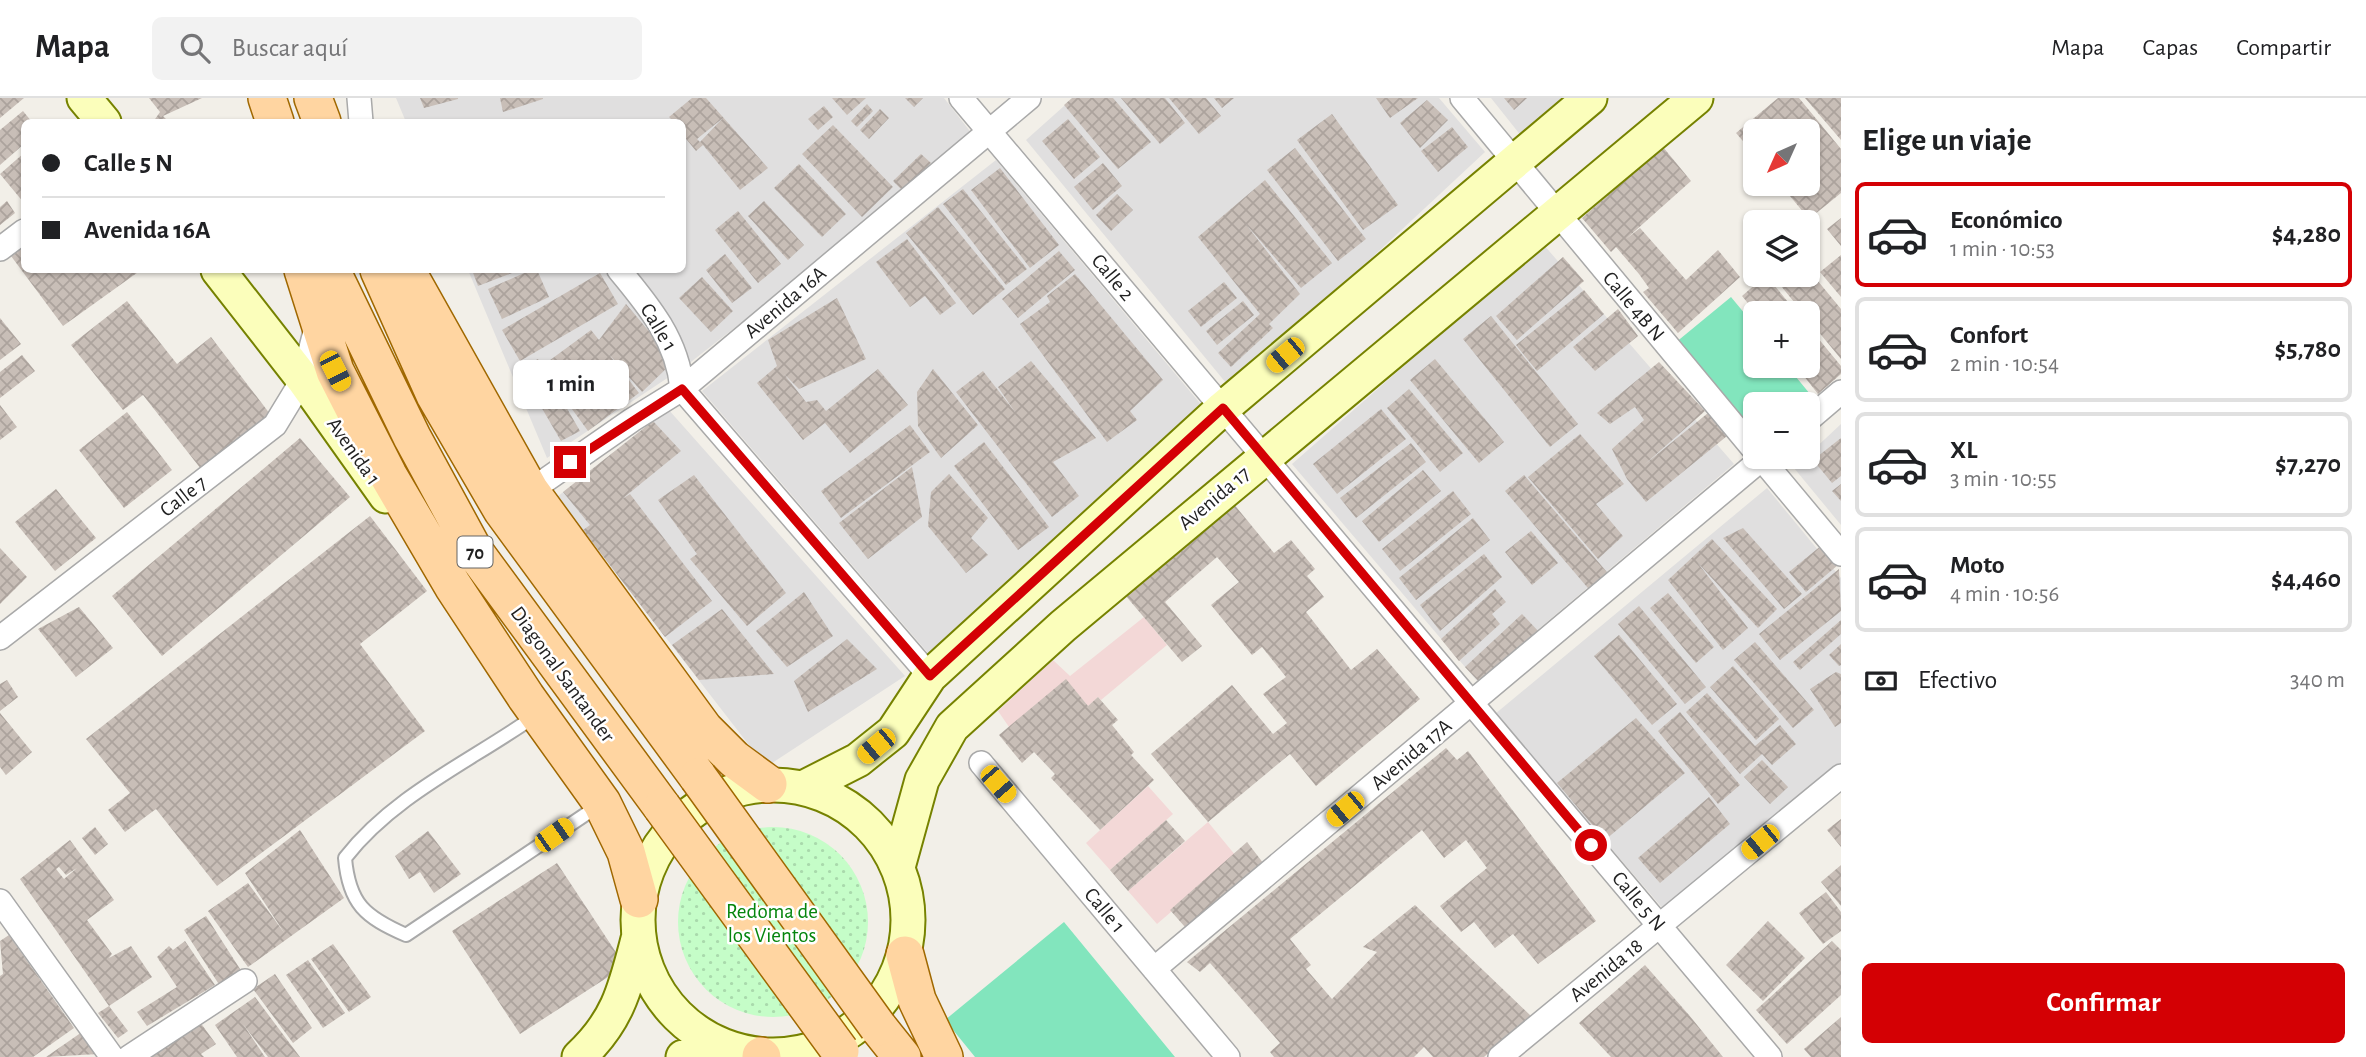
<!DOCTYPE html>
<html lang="es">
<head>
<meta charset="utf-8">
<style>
  body { margin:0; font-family:"Alegreya Sans",sans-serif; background:#f2f2f2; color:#202124; height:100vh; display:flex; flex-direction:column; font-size:26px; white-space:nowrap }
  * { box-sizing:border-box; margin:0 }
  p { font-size:23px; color:#757577 }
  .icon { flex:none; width:38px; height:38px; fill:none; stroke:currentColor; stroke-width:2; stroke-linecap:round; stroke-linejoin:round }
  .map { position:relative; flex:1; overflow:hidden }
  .drawer { display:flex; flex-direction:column; background:#fff; width:525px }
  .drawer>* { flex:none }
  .guide { position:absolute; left:21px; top:21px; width:665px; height:154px; border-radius:10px; box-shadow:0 2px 5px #0004; display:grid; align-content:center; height:154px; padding:0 21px; background:#fff }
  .needle { width:46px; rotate:225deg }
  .controls { position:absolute; left:1743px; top:21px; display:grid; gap:14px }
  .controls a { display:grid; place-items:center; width:77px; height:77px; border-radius:10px; background:#fff; box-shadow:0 2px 5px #0004; font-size:35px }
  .end { position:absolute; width:32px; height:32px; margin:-16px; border:9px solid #d40004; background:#fff; box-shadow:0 0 0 4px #fff }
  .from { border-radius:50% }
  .bubble { position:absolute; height:49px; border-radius:10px; background:#fff; box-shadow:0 2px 5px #0004; font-size:23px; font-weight:700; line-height:49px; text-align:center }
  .car { position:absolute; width:21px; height:42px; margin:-21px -10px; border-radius:9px; box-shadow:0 0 5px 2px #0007; background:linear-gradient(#f5c518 24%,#345 0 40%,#f5c518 0 76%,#345 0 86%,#f5c518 0) }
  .guide b { display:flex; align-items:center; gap:24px; height:66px; font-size:26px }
  .guide b+b { border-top:2px solid #e0e0e0 }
  .guide i { width:18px; height:18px; background:#202124 }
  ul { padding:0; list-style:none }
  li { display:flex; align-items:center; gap:21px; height:105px; margin:0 14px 10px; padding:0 7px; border:4px solid #e0e0e0; border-radius:10px }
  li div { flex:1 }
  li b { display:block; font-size:26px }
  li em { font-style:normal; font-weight:700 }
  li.current { border-color:#d40004 }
  li>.icon { width:63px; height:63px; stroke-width:1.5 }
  h2 { padding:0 21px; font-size:32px; line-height:84px }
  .pay { display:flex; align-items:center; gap:18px; height:77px; padding:0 21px; font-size:26px }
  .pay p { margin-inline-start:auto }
  .action { display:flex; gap:14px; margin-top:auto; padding:14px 21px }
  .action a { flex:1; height:80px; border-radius:10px; background:#d40004; color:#fff; font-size:28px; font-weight:700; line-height:80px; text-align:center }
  header { display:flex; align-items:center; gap:42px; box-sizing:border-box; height:98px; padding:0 35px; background:#fff; border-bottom:2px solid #e0e0e0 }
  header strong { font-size:33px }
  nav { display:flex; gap:38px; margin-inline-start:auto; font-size:24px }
  .search { width:490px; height:63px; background:#f2f2f2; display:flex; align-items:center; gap:18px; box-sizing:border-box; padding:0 24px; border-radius:10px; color:#757577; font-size:26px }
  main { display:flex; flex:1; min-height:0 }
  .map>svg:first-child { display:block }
  .residential { fill:#e0dfdf }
  .commercial { fill:#f3d8d7 }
  .park { fill:url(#park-dots) }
  .pitch { fill:#82e5bd }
  .building { fill:url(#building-cross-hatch); fill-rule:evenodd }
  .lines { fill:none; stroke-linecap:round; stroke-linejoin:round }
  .lane-casing { stroke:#a9a9a9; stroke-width:16 }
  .street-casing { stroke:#a9a9a9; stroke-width:26 }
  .secondary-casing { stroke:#768200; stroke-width:37 }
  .primary-casing { stroke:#a06800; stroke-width:40 }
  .lane { stroke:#fff; stroke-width:12 }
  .street { stroke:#fff; stroke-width:23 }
  .secondary { stroke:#fbfebb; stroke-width:33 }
  .primary { stroke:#ffd5a1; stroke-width:37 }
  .primary-bridge-casing { stroke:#a06800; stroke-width:40; stroke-linecap:butt }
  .primary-bridge { stroke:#ffd5a1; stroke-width:37 }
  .route { stroke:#d40004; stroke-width:9 }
  .labels { text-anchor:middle; stroke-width:5; stroke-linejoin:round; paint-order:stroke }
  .shield { fill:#fff; stroke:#646464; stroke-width:2 }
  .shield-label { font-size:19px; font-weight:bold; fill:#222 }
  .street-label { font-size:21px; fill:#222; stroke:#fff }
  .park-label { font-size:21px; fill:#05850d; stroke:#fff }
</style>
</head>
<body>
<header>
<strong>Mapa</strong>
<div class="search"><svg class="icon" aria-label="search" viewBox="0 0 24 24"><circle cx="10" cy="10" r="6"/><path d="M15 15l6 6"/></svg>Buscar aquí</div>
<nav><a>Mapa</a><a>Capas</a><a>Compartir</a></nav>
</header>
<main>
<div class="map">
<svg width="1841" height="959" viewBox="0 0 1841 959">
  <defs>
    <pattern id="park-dots" width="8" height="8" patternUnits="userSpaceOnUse" patternTransform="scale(1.75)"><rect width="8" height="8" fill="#c5fdc8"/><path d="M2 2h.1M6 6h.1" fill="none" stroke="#a9d9ac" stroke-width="1.8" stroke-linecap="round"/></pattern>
    <pattern id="building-cross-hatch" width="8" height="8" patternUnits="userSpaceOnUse" patternTransform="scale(1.75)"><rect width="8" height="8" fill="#c8beb7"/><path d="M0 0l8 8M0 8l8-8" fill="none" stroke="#aca39d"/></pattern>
  </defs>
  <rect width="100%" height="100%" fill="#f2efe8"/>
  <path class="residential" d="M396,0H944L976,41L687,267L547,360L468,172H682V24H406Z
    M1073,0H1439L1485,54L1231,291L1026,42Z
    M1491,0H1566L1522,39Z
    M996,62L1204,310L928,555L702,293Z
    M1543,146L1734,366L1477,583L1292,366Z
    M668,311L905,578L766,669L557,399Z
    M1841,326V427L1794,370Z
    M1767,390L1841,480V668L1665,813L1495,616Z"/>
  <path class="commercial" d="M1144,519L1167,547L1101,602L1098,599L1088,608L1066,582L1009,629L998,613L1053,562L1070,578Z
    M1148,688L1173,716L1110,772L1086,745Z
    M1208,724L1236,758L1157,826L1128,793Z"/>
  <path class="park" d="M678 824a95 95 0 1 1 190 0a95 95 0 1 1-190 0Z"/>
  <path class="pitch" d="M1731,199L1755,228V268H1787L1810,296L1798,306H1755V342L1669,250Z
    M1064,824L1175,959H975L945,922Z"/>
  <path class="building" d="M0,0H24L0,20Z
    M149,0H202L163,18L169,24H153L160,14Z
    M420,0H458V1L424,10Z
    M500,0H543V1L503,14Z
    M692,0H706L768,70L740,92L703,47L696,53L682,36V24H674L669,19ZM723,20L700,44L697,41Z
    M832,0H866L847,17Z
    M905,0H923L914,9Z
    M1072,0H1113L1151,44L1118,71L1064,7Z
    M1121,0H1165L1185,25L1160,46Z
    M1169,0H1206L1221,18L1199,36Z
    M1214,0H1234L1222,10Z
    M1376,0H1418L1390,20Z
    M1504,0H1527L1514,12Z
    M1778,0H1799L1841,51V95L1809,121L1780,86H1808V33H1755V57L1736,35Z
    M1805,0H1841V42Z
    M1427,2L1448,22L1420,50L1400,25Z
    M867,6L873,13L857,29L851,23Z
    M824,8L833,19L818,32L808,21Z
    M880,11L889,20L869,41L860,32Z
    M23,13L32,24H24V46L0,67V32Z
    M1332,16L1398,107L1363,132L1297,42Z
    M1068,21L1100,59L1074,81L1042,43Z
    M833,27L893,89L862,119L802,56Z
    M1452,29L1468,49L1438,74L1421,53Z
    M1663,49L1691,83L1626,141L1640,130L1686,182L1718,152L1740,179L1678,235L1643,194L1649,190L1639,176L1616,149L1611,154L1582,120Z
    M1295,50L1366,141L1338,163L1267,72Z
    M24,55V105L0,76Z
    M921,56L931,65L903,93L893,83Z
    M1103,65L1122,88L1093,112L1074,89Z
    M799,66L846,116L822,139L774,90Z
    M1000,70L1059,147L1030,170L971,92Z
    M1265,82L1332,165L1301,190L1245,125L1300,196L1269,226L1273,230L1231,269L1218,255L1260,216L1198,139Z
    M963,91L1027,171L1006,187L943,106Z
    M1117,96L1133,112L1111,133L1096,117Z
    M7,103L15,115L0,127V109Z
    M764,103L804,147L788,162L748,118Z
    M938,109L1005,191L973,217L906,135Z
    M738,113L781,166L758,185L715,132Z
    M1841,120V148L1827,131Z
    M907,141L956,205L940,217L925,198L910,209L876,164Z
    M24,148V172H141L63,228L11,158Z
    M1059,153L1075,172L1018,220L1002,201Z
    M725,156L752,190L732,205L706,172Z
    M1841,157V199L1820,174Z
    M1563,159L1584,183L1517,242L1496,218Z
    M1808,171L1841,211V261L1808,221V215H1803L1772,177H1808Z
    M472,172H520L478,188Z
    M531,172H537L549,199L502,221L488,191Z
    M600,175L618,206L520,263L502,232Z
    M1075,176L1163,282L1130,313L1137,322L1107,344L1020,226L1050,204L1047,198Z
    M1766,177L1797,215H1756L1742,198Z
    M702,179L733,213L711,234L679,200Z
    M1224,184L1237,200L1201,229L1188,213Z
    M1584,192L1604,216L1537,273L1516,247Z
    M837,200L866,261L799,291L784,276L806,304L817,302L826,313L878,271L908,307L850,355L825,325L803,342L757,285L777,268L768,242Z
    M127,203L177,266L211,239L270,316L201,371L143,297L123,312L71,247Z
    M1243,203L1254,217L1217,247L1206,233Z
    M626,206L674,263L642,294L608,255L639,295L588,333L550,281L580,333L561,343L519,271L538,261L542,268L591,232L599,242Z
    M1618,211L1638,238L1595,273L1573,249Z
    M1491,218L1578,326L1550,349L1463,241Z
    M0,220L21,246L0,262Z
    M1808,228L1841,268V276L1818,296L1796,268H1808Z
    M22,257L35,273L0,300V274Z
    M1435,261L1504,344L1479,365L1410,282Z
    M1031,263L1096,340L1053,364L1079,398L1052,419L956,294L983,273L1015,314L998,289Z
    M1659,264L1705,313L1644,367L1708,315L1727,338L1646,404L1627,381L1612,351L1644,322L1635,309L1610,326L1597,315Z
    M933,271L978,327L941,360L918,328L917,294Z
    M1409,291L1463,355L1440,374L1387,310Z
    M0,307L17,329L0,342Z
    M1381,311L1406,341L1337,396L1313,366Z
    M127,314L172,372L124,410L79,352Z
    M653,323L681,353L622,401L630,396L712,503L665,539L583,432L590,427L563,394Z
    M910,327L930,354L841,420L821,393Z
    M1580,336L1624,386L1596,406L1623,438L1598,461L1528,379Z
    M300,340L350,399L162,558L112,498Z
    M1841,340V378L1832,385L1813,362Z
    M984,344L1049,429L1018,452L954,368Z
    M1411,345L1426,364L1356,420L1340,400Z
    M912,369L922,419L868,461L839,425Z
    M1423,372L1441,393L1379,444L1362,423Z
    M949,376L988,420L971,440L988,457L966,475L928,428L931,394Z
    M694,377L786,495L747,528L690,461L697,456L658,402Z
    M1524,377L1612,480L1593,496L1505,393Z
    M1841,386V403L1832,393Z
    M56,391L96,440L55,473L15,424Z
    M1453,393L1471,416L1400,473L1382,451Z
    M1228,399L1274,455L1291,442L1315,471L1307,478L1324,499L1306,514L1351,572L1377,551L1420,601L1316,688L1290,656L1208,724L1151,656L1232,587L1273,636L1287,625L1263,596L1286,579L1262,549L1252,557L1211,507L1239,484L1217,459L1165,504L1202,548L1182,564L1119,490Z
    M370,418L427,493L360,546L425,633L217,788L156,711L125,734L108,712L130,695L86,641Z
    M1473,420L1490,442L1416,502L1399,480Z
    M1743,430L1802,496L1784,511L1723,440Z
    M1531,433L1558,465L1532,487L1505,454Z
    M1712,441L1777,511L1758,530L1697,464L1748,530L1723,552L1668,482Z
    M1822,447L1838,467L1806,494L1789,474Z
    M0,450L27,479L0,506Z
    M1484,456L1502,479L1440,533L1420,507Z
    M1839,471L1841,513L1780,562L1759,536Z
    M1495,491L1506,504L1492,516L1500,526L1459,563L1441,541Z
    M804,494L833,538L787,569L756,533Z
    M1668,495L1714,549L1696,565L1650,510Z
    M1639,508L1706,589L1685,606L1618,526Z
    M79,509L113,550L76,579L38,531Z
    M722,511L774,576L699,582L672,547Z
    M1522,516L1540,535L1483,588L1465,569Z
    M1841,522V536L1800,572L1793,564Z
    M1619,537L1677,606L1652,627L1594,558Z
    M847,541L877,571L808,614L794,583Z
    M1755,544L1814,612L1793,630L1734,562Z
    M1841,546V567L1839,568L1829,557Z
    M1733,568L1779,621L1756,642L1710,589Z
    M1836,574L1841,576V625L1835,629L1810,591Z
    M1066,581L1088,608L1098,599L1118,622L1112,627L1134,654L1131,657L1154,682L1100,732L1051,680L1055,676L1034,654L1022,665L999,637Z
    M7,582L18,599L0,613V586Z
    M1707,595L1755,648L1780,627L1796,646L1772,667L1762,656L1740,676L1686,614Z
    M1680,614L1740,687L1718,706L1658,633Z
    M0,615L32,654L6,677L0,669Z
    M1636,620L1685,675L1605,742L1557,685Z
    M1446,650L1457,662L1468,653L1596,823L1538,866L1513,836L1495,850L1474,824L1461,834L1440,808L1487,770L1466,742L1444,760L1422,732L1290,841L1311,867L1306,871L1332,901L1377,854L1363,849L1415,807L1531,918L1484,959H1433L1424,949L1414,959H1274L1270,954L1280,945L1210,865L1200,874L1187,864Z
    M1762,662L1788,689L1770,706L1744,679Z
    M1709,699L1730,726L1660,785L1638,760Z
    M1841,721V749L1827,732Z
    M1166,722L1185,743L1128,793L1110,772Z
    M95,729L108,746L95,757L82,740Z
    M300,732L344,800L248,869L208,813L248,785L285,836L245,775Z
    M428,733L461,776L434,795L420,774L409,781L395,758Z
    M70,742L114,802L87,822L112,856L109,860L131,848L152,879L109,908L128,933L118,940L98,915L109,908L20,781ZM59,769L66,777L77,770L64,781L56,771Z
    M1247,744L1267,770L1192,837L1170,812Z
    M557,765L625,868L520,936L452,833Z
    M1841,767V808L1821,784Z
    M1826,794L1841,814V833L1823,846L1799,815Z
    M206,818L242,874L220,888L184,832Z
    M1768,823L1805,860L1763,903L1726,867Z
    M9,837L74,930L33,959H0V878L3,876L0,843Z
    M185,843L215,887L147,928L137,914L177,889L157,859L169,848L173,852Z
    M1832,843L1841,852V897L1787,946L1756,912Z
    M333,846L371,899L349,914L311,861Z
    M308,862L345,915L323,930L286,877Z
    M1645,867L1689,917L1723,959H1611L1579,925Z
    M275,876L312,930L293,945L253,891Z
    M255,899L300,959H268L243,926L265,959H237L215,927Z
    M1841,919V959H1811L1804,951Z
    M197,920L216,946L201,956L204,959H139Z
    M82,934L98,956L46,959Z"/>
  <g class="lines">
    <defs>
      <path id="lane" d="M535,618C471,663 394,697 345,760C349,806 365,819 406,837L598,708"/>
      <path id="street" d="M359,0L361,24
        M961,0L1770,959
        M1462,0L1755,353
        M0,151L24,133
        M619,172C649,208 678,243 682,291L930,578
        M1808,322L1841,294
        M1760,359L1841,456
        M530,393L632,322L682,291L1029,0
        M0,540L275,327L303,281L317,226
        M981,665L1228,959
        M0,803L112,959
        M1154,871L1764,359
        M129,959L245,883
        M1500,959L1841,678"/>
      <path id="secondary" d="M84,0L104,24
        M218,172L303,281L386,398
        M638 822a135 135 0 1 1 270 0a135 135 0 1 1-270 0Z
        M803,690L858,662L893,634L930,578L1223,310L1590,0
        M898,769L922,682L952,629L1063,528L1696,0
        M579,959C618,923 625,891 638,841
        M683,959L724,949"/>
      <path id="primary" d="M267,0L275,24
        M313,0L322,24
        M303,172L335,273L388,377L453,488L526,599L602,705L626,754L639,801
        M331,172L412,339L474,453L662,709
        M379,172L435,297L502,412L698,679
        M406,172L530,393L704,631L734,661L768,686
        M905,857L917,902L944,959
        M878,929L902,959
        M761,958L762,959"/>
    </defs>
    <use href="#lane" class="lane-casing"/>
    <use href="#street" class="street-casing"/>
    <use href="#secondary" class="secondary-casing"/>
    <use href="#primary" class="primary-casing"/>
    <use href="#lane" class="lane"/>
    <use href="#street" class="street"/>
    <use href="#secondary" class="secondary"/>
    <use href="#primary" class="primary"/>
    <defs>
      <path id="primary-bridge" d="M698,679L878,929
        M662,709L840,953"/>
    </defs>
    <use href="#primary-bridge" class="primary-bridge-casing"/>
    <use href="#primary-bridge" class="primary-bridge"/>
  </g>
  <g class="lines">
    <path class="route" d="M570,364L682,291L930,578L1223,310L1591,747"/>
  </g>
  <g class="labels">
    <rect class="shield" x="457.5" y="438.5" width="35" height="31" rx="5"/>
    <g class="shield-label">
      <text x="475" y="461">70</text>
    </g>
    <g class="street-label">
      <text transform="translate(1113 179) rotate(50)" y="7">Calle 2</text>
      <text transform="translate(785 204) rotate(-40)" y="7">Avenida 16A</text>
      <text transform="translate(1634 208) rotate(50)" y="7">Calle 4B N</text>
      <text transform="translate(659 229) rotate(59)" y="7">Calle 1</text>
      <text transform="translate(354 353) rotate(55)" y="7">Avenida 1</text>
      <text transform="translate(183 398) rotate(-38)" y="7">Calle 7</text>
      <text transform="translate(1214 400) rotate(-40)" y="7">Avenida 17</text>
      <text transform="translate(563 576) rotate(54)" y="7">Diagonal Santander</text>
      <text transform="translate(1411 656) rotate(-40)" y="7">Avenida 17A</text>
      <text transform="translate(1639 803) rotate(50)" y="7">Calle 5 N</text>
      <text transform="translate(1105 812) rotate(50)" y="7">Calle 1</text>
      <text transform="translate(1606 872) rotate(-39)" y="7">Avenida 18</text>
    </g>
    <g class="park-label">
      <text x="772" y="820">Redoma de<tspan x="772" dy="24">los Vientos</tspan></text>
    </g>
  </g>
</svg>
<div class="controls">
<a><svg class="needle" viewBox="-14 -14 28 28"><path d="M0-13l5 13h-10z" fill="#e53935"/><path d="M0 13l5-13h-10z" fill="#757577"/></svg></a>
<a><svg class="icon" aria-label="layers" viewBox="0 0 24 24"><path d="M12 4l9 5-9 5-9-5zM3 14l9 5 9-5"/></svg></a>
<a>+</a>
<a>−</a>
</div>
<i class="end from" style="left:1591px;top:747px"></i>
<i class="end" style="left:570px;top:364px"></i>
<div class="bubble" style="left:513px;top:262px;width:116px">1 min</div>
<i class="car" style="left:1285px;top:257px;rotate:230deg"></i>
<i class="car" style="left:335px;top:273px;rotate:153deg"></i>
<i class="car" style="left:876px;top:648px;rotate:230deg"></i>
<i class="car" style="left:998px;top:686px;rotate:139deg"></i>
<i class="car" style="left:1345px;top:711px;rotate:230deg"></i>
<i class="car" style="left:554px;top:737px;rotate:55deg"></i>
<i class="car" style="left:1760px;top:744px;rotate:231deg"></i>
<div class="guide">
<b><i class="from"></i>Calle 5 N</b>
<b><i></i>Avenida 16A</b>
</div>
</div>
<section class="drawer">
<h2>Elige un viaje</h2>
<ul>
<li class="current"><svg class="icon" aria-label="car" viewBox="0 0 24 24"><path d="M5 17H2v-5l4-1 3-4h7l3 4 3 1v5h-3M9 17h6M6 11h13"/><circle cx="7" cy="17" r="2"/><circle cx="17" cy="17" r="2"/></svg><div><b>Económico</b><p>1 min · 10:53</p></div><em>$4,280</em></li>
<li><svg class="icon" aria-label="car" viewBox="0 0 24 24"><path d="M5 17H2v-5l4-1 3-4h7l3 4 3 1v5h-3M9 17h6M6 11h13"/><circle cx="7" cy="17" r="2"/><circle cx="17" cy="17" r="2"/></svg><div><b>Confort</b><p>2 min · 10:54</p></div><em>$5,780</em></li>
<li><svg class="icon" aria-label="car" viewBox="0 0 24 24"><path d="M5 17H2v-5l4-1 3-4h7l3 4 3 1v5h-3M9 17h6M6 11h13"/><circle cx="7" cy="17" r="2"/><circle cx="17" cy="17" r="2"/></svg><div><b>XL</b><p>3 min · 10:55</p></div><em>$7,270</em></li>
<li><svg class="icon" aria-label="car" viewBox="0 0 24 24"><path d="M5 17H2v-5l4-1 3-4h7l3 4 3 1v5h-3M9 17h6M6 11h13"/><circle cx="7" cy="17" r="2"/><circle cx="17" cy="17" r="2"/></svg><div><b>Moto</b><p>4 min · 10:56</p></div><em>$4,460</em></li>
</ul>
<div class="pay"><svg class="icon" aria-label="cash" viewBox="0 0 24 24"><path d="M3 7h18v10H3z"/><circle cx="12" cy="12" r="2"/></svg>Efectivo<p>340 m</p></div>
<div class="action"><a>Confirmar</a></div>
</section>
</main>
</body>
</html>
